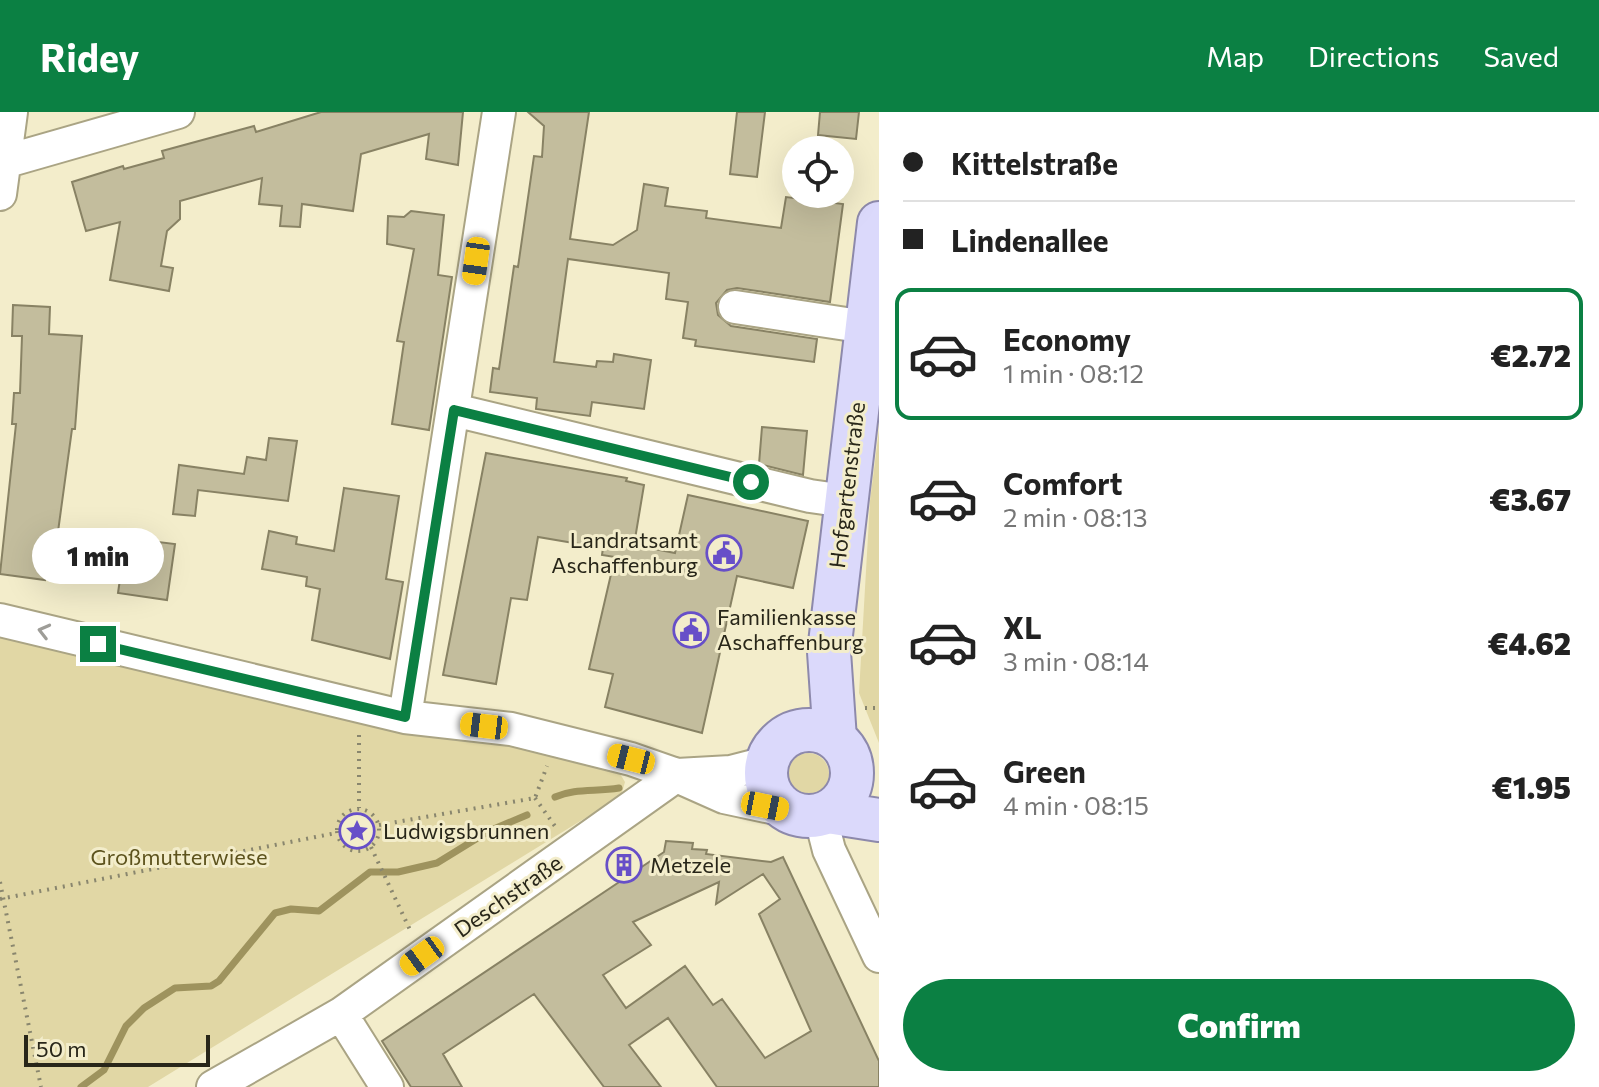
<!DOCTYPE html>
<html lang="en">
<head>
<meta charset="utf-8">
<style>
  body { margin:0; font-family:Commissioner,sans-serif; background:#f2f2f2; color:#222; height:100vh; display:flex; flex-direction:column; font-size:30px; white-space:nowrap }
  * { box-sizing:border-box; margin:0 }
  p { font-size:26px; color:#767676 }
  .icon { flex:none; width:44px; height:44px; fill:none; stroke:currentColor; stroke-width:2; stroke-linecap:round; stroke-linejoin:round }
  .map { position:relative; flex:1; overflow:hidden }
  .drawer { display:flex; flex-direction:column; background:#fff; width:720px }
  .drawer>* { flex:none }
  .top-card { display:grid; align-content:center; height:176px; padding:0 24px; background:#fff }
  .fabs { position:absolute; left:782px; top:24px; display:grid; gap:16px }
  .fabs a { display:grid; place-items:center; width:72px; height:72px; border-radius:50%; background:#fff; box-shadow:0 8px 32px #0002; font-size:40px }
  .scale { position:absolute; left:24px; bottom:20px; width:186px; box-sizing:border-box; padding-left:8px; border:4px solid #282619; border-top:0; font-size:22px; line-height:28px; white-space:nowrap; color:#282619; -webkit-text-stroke:6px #f3edcb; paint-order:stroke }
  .end { position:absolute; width:36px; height:36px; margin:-18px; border:10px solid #0b8043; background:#fff; box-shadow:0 0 0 4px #fff }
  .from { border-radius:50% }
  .bubble { position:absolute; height:56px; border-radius:28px; background:#fff; box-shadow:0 8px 32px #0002; font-size:26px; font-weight:800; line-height:56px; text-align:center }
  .car { position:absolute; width:24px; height:48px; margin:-24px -12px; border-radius:10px; box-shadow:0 0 6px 2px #0007; background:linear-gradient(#f5c518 24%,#345 0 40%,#f5c518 0 76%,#345 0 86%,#f5c518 0) }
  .top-card b { display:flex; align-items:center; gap:28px; height:76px; font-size:30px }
  .top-card b+b { border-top:2px solid #e0e0e0 }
  .top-card i { width:20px; height:20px; background:#222 }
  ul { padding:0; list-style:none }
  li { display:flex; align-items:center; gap:24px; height:132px; margin:0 16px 12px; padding:0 8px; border:4px solid transparent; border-radius:16px }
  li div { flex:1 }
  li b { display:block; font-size:30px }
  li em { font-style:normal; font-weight:800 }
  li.current { border-color:#0b8043 }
  li>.icon { width:72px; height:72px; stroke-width:1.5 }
  .button { display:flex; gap:16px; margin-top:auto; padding:16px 24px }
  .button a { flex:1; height:92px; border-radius:48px; background:#0b8043; color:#fff; font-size:32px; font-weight:800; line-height:92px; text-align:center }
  header { display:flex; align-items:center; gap:48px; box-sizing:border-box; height:112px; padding:0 40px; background:#0b8043; color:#fff }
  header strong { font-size:38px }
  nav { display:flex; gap:44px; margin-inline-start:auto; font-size:28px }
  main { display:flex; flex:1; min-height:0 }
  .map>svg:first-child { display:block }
  .green { fill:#e1d7a5 }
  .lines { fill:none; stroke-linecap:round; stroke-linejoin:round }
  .stream { stroke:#9e935e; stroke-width:7 }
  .building { fill:#c3bd9d; stroke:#888264; stroke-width:2; fill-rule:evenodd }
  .minor-casing { stroke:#aaa484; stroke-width:36 }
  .major-casing { stroke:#8d89ab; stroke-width:46 }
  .path { stroke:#89866e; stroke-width:4; stroke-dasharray:2 6; stroke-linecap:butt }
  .minor { stroke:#fff; stroke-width:32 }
  .major { stroke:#dbd9fb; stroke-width:42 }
  .oneway { stroke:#9e9d98 }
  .route { stroke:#0b8043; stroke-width:10 }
  .labels { text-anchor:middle; stroke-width:6; stroke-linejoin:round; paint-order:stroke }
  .street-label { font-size:22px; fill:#282619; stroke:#f3edcb }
  .poi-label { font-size:22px; fill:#282619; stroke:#f3edcb; text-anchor:start }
  .park-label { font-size:22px; fill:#5d531d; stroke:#f3edcb }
</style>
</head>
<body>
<header>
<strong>Ridey</strong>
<nav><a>Map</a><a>Directions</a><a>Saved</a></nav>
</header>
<main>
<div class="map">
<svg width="879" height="975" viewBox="0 0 879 975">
  <rect width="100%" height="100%" fill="#f3edcb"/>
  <path class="green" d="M879,318V631L859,581L870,389Z
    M0,522L616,655L625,670L621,684L148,975H0Z
    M787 662a21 21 0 1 1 42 0a21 21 0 1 1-42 0Z"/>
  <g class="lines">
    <path class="stream" d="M555,685C575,676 596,680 619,676
      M81,975L104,958L126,914L144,896L175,876L211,874L219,869L275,801L291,797L319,799L370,760H398L437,751L489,719L527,703"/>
  </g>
  <path class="building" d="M321,0H463L458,53L426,47L429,22L361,42L353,99L302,92L300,115L280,114L282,94L259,92L262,66L180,89V107L167,119L161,154L173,156L169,179L110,168L120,110L86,119L72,70L123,54L124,57L164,46L162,39L254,14L256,20Z
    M528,0H589L570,127L613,133L637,118L644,72L668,76L665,94L707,99L706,106L781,116L786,85L843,92L830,190L737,176L727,178L716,191L718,203L731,214L817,227L814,250L695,234L696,228L683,226L688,190L666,187L669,161L568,147L554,250L596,255L597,249L613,250L614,242L651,248L644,297L592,290L590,304L536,297L537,286L490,280L493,256L499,257L514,154L518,155L534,44L542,45L544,14Z
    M737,0H765L757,65L730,62Z
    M820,0H859L856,27L818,23Z
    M411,99L444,103L438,163L452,165L429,318L392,312L404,230L397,229L414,137L387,132L388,104L404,105Z
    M13,193L50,195L49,222L82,224L75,317H72L54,449L47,448L45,468L0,462L16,312H12L14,281H20L22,224H12Z
    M762,315L807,319L803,363L759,352Z
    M269,326L297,329L288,389L198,378L195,404L173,402L179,353L244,362L247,345L266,348Z
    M486,341L627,366L626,369L644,373L634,433L675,441L688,383L808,409L793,476L737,464L702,621L605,595L613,562L589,557L615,445L602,443L603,436L538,425L527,488L511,486L496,572L443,563Z
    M344,376L399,384L386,467L403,470L390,547L312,528L320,477L306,474L307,465L262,457L269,419L297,425L296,432L334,439Z
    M126,426L175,432L167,488L118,481Z
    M666,729L693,731L692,737L707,738L706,742L771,750L783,745L879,949V975H717L668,906L629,933L661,975H604L534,882L443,942L462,975H411L382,929L664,740ZM763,762L780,787L759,802L811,919L765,946L722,887L713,893L685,854L626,896L603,863L651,833L633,810L719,770L716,792Z"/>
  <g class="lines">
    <defs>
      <path id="minor" d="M0,51L178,0
        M0,82L11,0
        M735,195L866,215
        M454,298L810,384L845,389
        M0,508L405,605L511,617L631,647L677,663L731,660L766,651
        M405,605L499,0
        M679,665L724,685L785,698
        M820,703L829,738L879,844
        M341,902L387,975
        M213,975L341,902L677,663"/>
      <path id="major" d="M766 661a43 43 0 1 1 86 0a43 43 0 1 1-86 0Z
        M835,627L829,540L879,111
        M828,700L879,708"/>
    </defs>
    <use href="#minor" class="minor-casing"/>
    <use href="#major" class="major-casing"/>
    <path class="path" d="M865,596H879
      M359,623V696
      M535,686L557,717
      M337 718a21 21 0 1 1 42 0a21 21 0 1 1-42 0Z
      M379,713L535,686L547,654
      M371,735L411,820
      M0,770L41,975
      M0,787L336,721"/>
    <use href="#minor" class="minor"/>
    <use href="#major" class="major"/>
  </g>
  <defs><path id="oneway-chevron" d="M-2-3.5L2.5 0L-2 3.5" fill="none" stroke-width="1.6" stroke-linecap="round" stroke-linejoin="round" transform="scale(2)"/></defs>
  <use class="oneway" href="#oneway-chevron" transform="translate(44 519) rotate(-166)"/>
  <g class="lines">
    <path class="route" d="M98,532L405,605L454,298L751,370"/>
  </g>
  <defs>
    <symbol id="civic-ring" viewBox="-11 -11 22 22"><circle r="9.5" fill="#f3edcb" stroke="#674fc8" stroke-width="1.5"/><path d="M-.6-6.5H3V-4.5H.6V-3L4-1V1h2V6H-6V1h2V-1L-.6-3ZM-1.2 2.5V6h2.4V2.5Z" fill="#674fc8"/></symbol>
    <symbol id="sight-ring" viewBox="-11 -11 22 22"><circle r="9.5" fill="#f3edcb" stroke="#674fc8" stroke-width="1.5"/><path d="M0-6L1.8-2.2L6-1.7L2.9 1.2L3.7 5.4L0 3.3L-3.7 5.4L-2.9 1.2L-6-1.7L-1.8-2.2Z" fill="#674fc8"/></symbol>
    <symbol id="building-ring" viewBox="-11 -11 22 22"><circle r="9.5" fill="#f3edcb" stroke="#674fc8" stroke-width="1.5"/><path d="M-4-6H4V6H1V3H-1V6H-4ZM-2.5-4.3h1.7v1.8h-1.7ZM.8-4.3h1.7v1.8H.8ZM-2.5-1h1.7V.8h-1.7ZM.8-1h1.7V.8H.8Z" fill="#674fc8"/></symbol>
  </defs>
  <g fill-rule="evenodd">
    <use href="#civic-ring" x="704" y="421" width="40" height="40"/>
    <use href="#civic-ring" x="671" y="498" width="40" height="40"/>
    <use href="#sight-ring" x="337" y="699" width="40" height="40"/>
    <use href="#building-ring" x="604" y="733" width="40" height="40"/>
  </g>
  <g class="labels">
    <g class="street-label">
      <text transform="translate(847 373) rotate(-83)" y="8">Hofgartenstraße</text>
      <text transform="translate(508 784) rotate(-35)" y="8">Deschstraße</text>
    </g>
    <g class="poi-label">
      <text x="698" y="436" text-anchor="end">Landratsamt<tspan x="698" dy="25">Aschaffenburg</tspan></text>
      <text x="717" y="513">Familienkasse<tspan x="717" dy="25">Aschaffenburg</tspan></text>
      <text x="383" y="727">Ludwigsbrunnen</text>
      <text x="650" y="761">Metzele</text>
    </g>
    <g class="park-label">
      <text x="179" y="753">Großmutterwiese</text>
    </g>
  </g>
</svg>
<div class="fabs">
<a><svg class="icon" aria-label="locate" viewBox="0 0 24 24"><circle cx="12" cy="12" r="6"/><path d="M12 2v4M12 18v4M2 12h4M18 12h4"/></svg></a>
</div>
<div class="scale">50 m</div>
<i class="end from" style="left:751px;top:370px"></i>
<i class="end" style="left:98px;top:532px"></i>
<div class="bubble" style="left:32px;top:416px;width:132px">1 min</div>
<i class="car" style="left:476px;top:149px;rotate:188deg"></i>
<i class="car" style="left:484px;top:614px;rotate:277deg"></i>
<i class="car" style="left:631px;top:647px;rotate:284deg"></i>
<i class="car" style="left:765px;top:694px;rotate:101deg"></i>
<i class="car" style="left:422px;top:844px;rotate:234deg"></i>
</div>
<section class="drawer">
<div class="top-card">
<b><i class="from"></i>Kittelstraße</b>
<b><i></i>Lindenallee</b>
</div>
<ul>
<li class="current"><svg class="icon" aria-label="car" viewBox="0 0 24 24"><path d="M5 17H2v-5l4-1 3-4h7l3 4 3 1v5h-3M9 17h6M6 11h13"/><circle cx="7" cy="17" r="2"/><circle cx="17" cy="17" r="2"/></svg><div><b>Economy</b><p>1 min · 08:12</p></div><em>€2.72</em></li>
<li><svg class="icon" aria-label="car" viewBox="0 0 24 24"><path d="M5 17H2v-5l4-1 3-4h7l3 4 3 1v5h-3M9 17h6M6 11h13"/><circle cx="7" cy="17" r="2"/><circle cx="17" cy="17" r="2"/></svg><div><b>Comfort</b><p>2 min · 08:13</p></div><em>€3.67</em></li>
<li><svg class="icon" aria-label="car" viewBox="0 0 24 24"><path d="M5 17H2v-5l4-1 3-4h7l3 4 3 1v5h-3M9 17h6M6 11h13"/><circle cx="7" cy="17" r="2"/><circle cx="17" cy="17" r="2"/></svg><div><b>XL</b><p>3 min · 08:14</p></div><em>€4.62</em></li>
<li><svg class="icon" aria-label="car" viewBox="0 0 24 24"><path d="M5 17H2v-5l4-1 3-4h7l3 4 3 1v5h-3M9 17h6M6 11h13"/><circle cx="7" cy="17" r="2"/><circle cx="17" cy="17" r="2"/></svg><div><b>Green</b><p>4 min · 08:15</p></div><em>€1.95</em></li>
</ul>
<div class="button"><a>Confirm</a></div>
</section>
</main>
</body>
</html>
